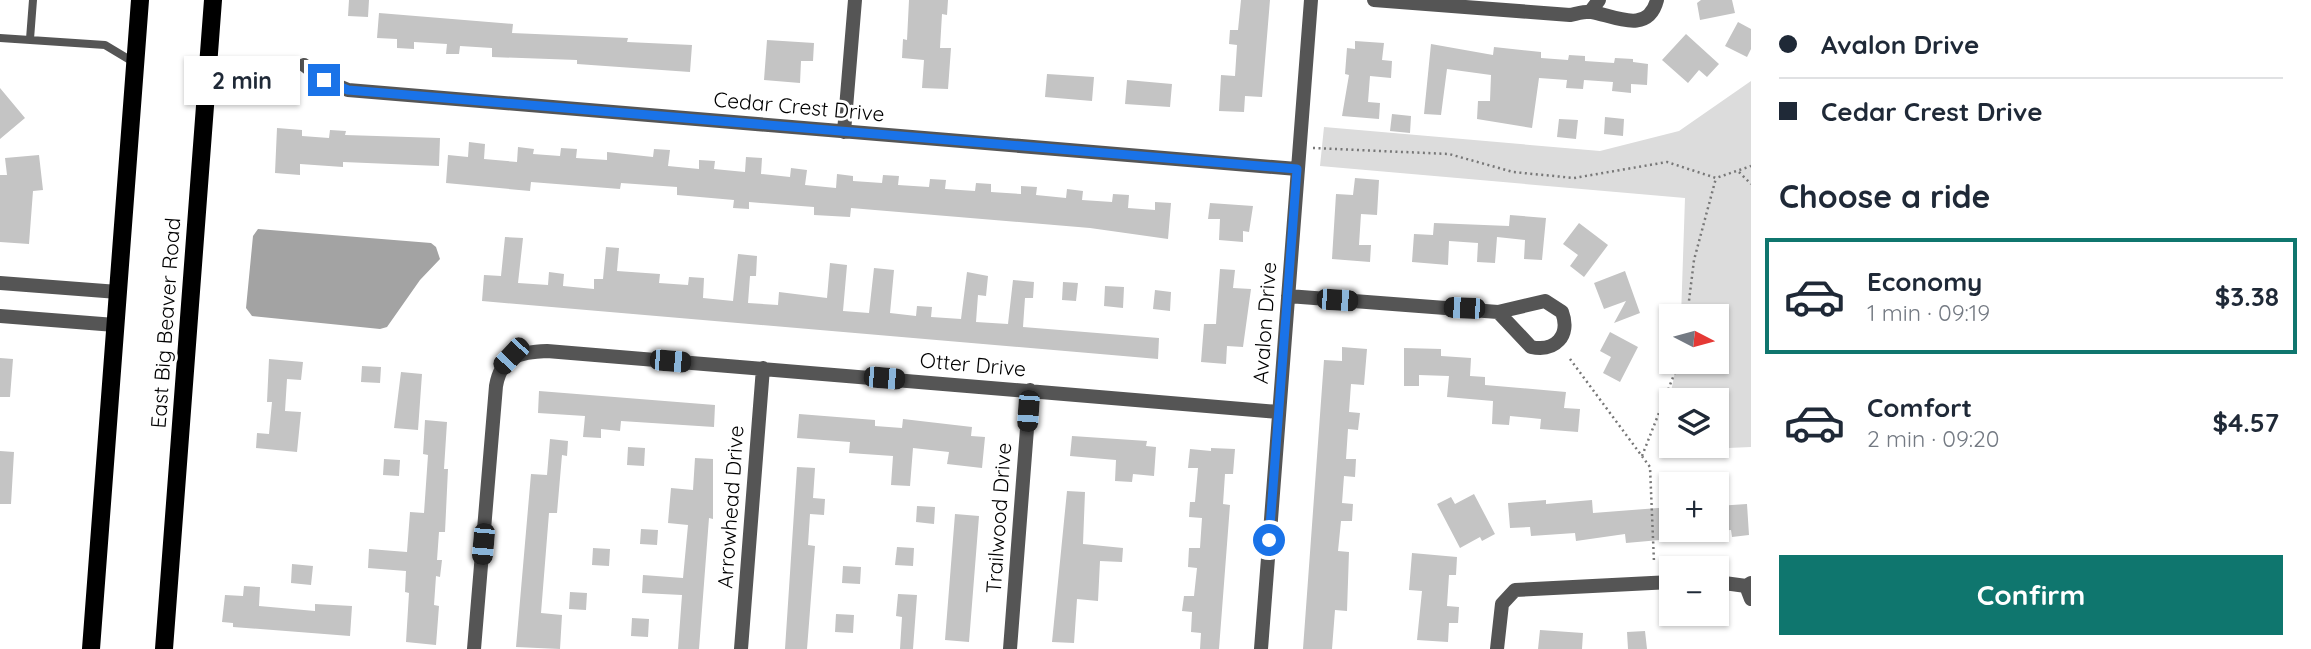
<!DOCTYPE html>
<html lang="en">
<head>
<meta charset="utf-8">
<style>
  body { margin:0; font-family:Quicksand,sans-serif; background:#f6f6f7; color:#1f2937; height:100vh; display:flex; flex-direction:column; font-size:26px; white-space:nowrap }
  * { box-sizing:border-box; margin:0 }
  p { font-size:23px; color:#747a83 }
  .icon { flex:none; width:38px; height:38px; fill:none; stroke:currentColor; stroke-width:2; stroke-linecap:round; stroke-linejoin:round }
  .map { position:relative; flex:1; overflow:hidden }
  .details { display:flex; flex-direction:column; background:#fff; width:560px }
  .details>* { flex:none }
  .banner { display:grid; align-content:center; height:154px; padding:0 28px; background:#fff }
  .needle { width:46px; rotate:96deg }
  .tools { position:absolute; left:1659px; top:304px; display:grid; gap:14px }
  .tools a { display:grid; place-items:center; width:70px; height:70px; border-radius:0px; background:#fff; box-shadow:0 2px 5px #0004; font-size:35px }
  .end { position:absolute; width:32px; height:32px; margin:-16px; border:9px solid #1a73e8; background:#fff; box-shadow:0 0 0 4px #fff }
  .from { border-radius:50% }
  .bubble { position:absolute; height:49px; border-radius:0px; background:#fff; box-shadow:0 2px 5px #0004; font-size:23px; font-weight:700; line-height:49px; text-align:center }
  .car { position:absolute; width:21px; height:42px; margin:-21px -10px; border-radius:9px; box-shadow:0 0 5px 2px #0007; background:linear-gradient(#222 24%,#8ab4d8 0 40%,#222 0 76%,#8ab4d8 0 86%,#222 0) }
  .banner b { display:flex; align-items:center; gap:24px; height:66px; font-size:26px }
  .banner b+b { border-top:2px solid #e0e1e3 }
  .banner i { width:18px; height:18px; background:#1f2937 }
  ul { padding:0; list-style:none }
  li { display:flex; align-items:center; gap:21px; height:116px; margin:0 14px 10px; padding:0 14px; border:4px solid transparent; border-radius:0px }
  li div { flex:1 }
  li b { display:block; font-size:26px }
  li em { font-style:normal; font-weight:700 }
  li.on { border-color:#0f766e }
  li>.icon { width:63px; height:63px; stroke-width:1.5 }
  h2 { padding:0 28px; font-size:32px; line-height:84px }
  .action { display:flex; gap:14px; margin-top:auto; padding:14px 28px }
  .action a { flex:1; height:80px; border-radius:0px; background:#0f766e; color:#fff; font-size:28px; font-weight:700; line-height:80px; text-align:center }
  main { display:flex; flex:1; min-height:0 }
  .map>svg:first-child { display:block }
  .green { fill:#dcdcdc; fill-rule:evenodd }
  .water { fill:#a3a3a3 }
  .building { fill:#c4c4c4 }
  .lines { fill:none; stroke-linecap:round; stroke-linejoin:round }
  .path { stroke:#777; stroke-width:2.5; stroke-dasharray:2 3.5; stroke-linecap:butt }
  .service { stroke:#555; stroke-width:8 }
  .minor { stroke:#555; stroke-width:14 }
  .primary { stroke:#000; stroke-width:18 }
  .route { stroke:#1a73e8; stroke-width:9 }
  .labels { text-anchor:middle; stroke-width:6; stroke-linejoin:round; paint-order:stroke }
  .street-label { font-size:21px; fill:#000; stroke:#fff }
</style>
</head>
<body>
<main>
<div class="map">
<svg width="1751" height="649" viewBox="0 0 1751 649">
  <rect width="100%" height="100%" fill="#fff"/>
  <path class="green" d="M1751,81V447L1659,451L1677,362H1717V317H1681L1685,198L1320,166L1324,127L1600,151L1679,131ZM1671,401H1717V446H1671Z"/>
  <path class="water" d="M258,229L431,243L436,247L440,259L420,280L387,327L380,329L252,316L246,308L253,236Z"/>
  <path class="building" d="M349,0H369L368,17L348,16Z
    M909,0H948L947,15L942,14L940,48H951L948,89L922,88L924,60L902,58L903,39L907,40Z
    M1241,0H1270L1262,97L1245,96L1244,112L1219,111L1221,75L1235,76L1237,45L1229,44L1230,30H1238Z
    M1701,0H1732L1735,13L1700,20L1697,3Z
    M379,13L513,24L512,33L628,38L627,42L692,45L690,72L577,64V60L492,57V48L460,46L459,54H446L447,44L414,42V49L397,48V39L377,38Z
    M1738,22L1751,29V49L1747,57L1725,46Z
    M1686,34L1719,64L1707,77L1699,70L1688,83L1662,60Z
    M767,40L814,43L813,61H801L800,83L764,80Z
    M1355,41L1384,43L1382,60L1392,61L1391,78L1370,76L1368,102L1380,103L1379,119L1342,116L1349,75L1345,74L1347,48L1355,49Z
    M1431,44L1493,55L1494,47L1541,52V58L1568,60L1569,55L1585,56V61L1614,63L1615,58L1633,59V62L1648,64L1647,85L1631,84V93L1612,91L1613,82L1584,80L1583,89L1566,88L1567,80L1539,78L1532,128L1477,119L1478,101H1490L1491,75L1447,69L1441,115L1424,114Z
    M1047,74L1094,77L1092,101L1045,97Z
    M1127,80L1172,84L1170,107L1125,104Z
    M0,88L25,118L0,139Z
    M1392,114L1411,116L1410,133L1390,131Z
    M1605,117L1624,119L1623,136L1604,134Z
    M1559,119L1578,120L1576,139L1557,137Z
    M277,128L302,130V136L329,138L330,130L346,131L345,135L440,138L439,166L343,162V167L300,164V175L275,173Z
    M469,142L485,144L484,159L517,162L518,147L534,149L533,154L560,156L561,148L577,149L576,158L607,160V152L653,157L654,149L670,150L668,166L699,169V160L715,161L714,169L745,172L746,157L762,158L761,174L790,177L791,168L807,170L805,185L836,188L837,174L853,176V181L882,183L883,175L899,176L898,185L929,187L930,179L946,180L945,189L975,191L976,183L991,184V192L1021,194V186L1037,187L1036,195L1066,198L1067,189L1083,191L1082,200L1112,202L1113,194L1129,195L1128,208L1155,210V202L1171,203L1168,239L1090,228L851,208L850,217L814,215V207L749,202V209L733,208L734,200L677,195V187L621,183L620,189L531,182L530,191L446,183L448,155L468,157Z
    M39,155L43,190L33,191L29,244L0,242V175H7L5,158Z
    M1355,178L1379,180L1377,215L1361,214L1359,245H1371L1370,262L1332,259L1336,194L1353,195Z
    M1210,203L1253,206L1249,232L1243,231V242L1219,240L1220,219H1208Z
    M1510,215L1546,218L1542,260L1524,259L1525,240L1497,237L1495,263L1477,262L1478,243L1449,241L1448,265L1412,262L1414,234L1433,235L1434,223L1509,226Z
    M1579,223L1608,245L1584,277L1570,266L1578,255L1563,244Z
    M505,237L523,238L518,283L548,285L549,272L564,274L563,286L594,289V279H603L606,247L619,248L617,271L660,274L659,283L688,285L689,277L704,278L703,298L733,301L738,254L757,256L756,276H750L748,303L778,305L779,292L827,298L830,263L847,265L843,311L869,313L874,268L894,270L890,313L916,316L917,306L932,307L931,317L961,319L967,272L988,276L986,296L978,295L976,322L1008,324L1013,280L1034,282L1033,298H1025L1023,327L1159,338L1158,359L482,301L484,275L501,276Z
    M1220,269L1235,270L1233,288L1251,289L1243,347L1227,346L1226,364L1201,362L1204,324H1216Z
    M1625,271L1640,313L1614,323L1626,301L1604,309L1594,283Z
    M1063,282L1078,283L1076,301L1062,300Z
    M1105,286L1124,287L1123,308L1104,306Z
    M1155,290L1171,292L1170,311L1153,309Z
    M1610,332L1638,347L1620,382L1603,373L1611,357L1600,351Z
    M1342,347L1367,349L1364,385L1351,384L1349,412L1360,413L1358,430L1348,429L1346,459H1356L1355,477L1344,476L1342,503L1353,504L1352,521H1341L1338,551L1349,552L1347,611L1335,610L1332,649H1303L1324,360L1342,361Z
    M1404,348L1441,349V356L1471,358L1470,376L1485,377V385L1566,392L1564,408L1580,409L1578,432L1540,429L1541,419L1510,416L1509,425L1492,424L1493,401L1447,397L1449,376L1419,375V386H1404Z
    M0,358L13,359L10,397H0Z
    M269,359L303,362L301,380L287,379L285,411L301,412L297,452L256,448L257,433L269,434L272,402H267Z
    M362,366L381,367L380,383L361,382Z
    M401,372L422,374L418,430L394,428Z
    M539,391L715,405L714,427L621,421L620,431L601,429V438L583,437L585,416L538,413Z
    M799,414L875,420V426L902,428L903,419L972,427L971,436L985,437L982,468L947,464L949,452L913,448L910,486L891,485L893,456L849,453L850,442L797,438Z
    M425,420L447,422L444,469H448L445,532H439L437,560H442L440,577L436,576L434,605L439,606L436,645L406,642L409,593L405,592L406,571L368,568L369,549L407,552L410,512L424,513L428,455L423,454Z
    M1072,436L1147,441L1146,446L1156,447L1154,476L1133,474L1132,482L1115,481L1116,460L1070,456Z
    M550,439L568,441L567,456L562,455L557,513H549L541,613L562,615L560,649L516,647L531,474L547,475Z
    M628,447L645,448L644,466L627,465Z
    M1211,448L1235,449L1233,474H1225L1223,504L1230,505L1219,649H1200L1201,633L1191,632L1192,612L1182,611L1184,596H1194L1197,568L1188,567L1189,548H1200L1202,518L1189,517L1190,502H1195L1198,468H1188L1190,449L1211,451Z
    M0,451L14,452L11,504H0Z
    M695,458L713,459V519L709,518L699,649H678L682,595L642,593L643,575L683,578L688,525L668,523L671,488L693,490Z
    M384,459L400,460L399,476L383,475Z
    M797,467L815,468L813,498L825,499L824,515L810,514L808,545L815,546L807,649H785Z
    M1067,491L1085,492L1083,544L1123,548L1122,562L1100,561L1098,601L1077,599L1074,643L1052,642Z
    M1474,494L1495,534L1482,541L1480,537L1460,548L1437,504L1451,497L1455,504Z
    M1546,500V504L1592,500L1593,513L1671,507V539L1626,543L1625,534L1576,541L1575,533L1531,536L1530,527L1510,528L1508,503Z
    M1747,504L1749,535L1732,537L1731,530L1717,531V506Z
    M917,506L935,507L934,524L916,522Z
    M955,514L979,516L969,642L945,640Z
    M641,529L658,530L657,545L640,544Z
    M897,547L914,548L913,566L895,565Z
    M593,548L610,549L609,566L592,565Z
    M1412,553L1457,557L1456,575H1449L1447,606L1459,607L1458,623H1449L1448,642L1417,640L1422,591L1409,590Z
    M292,564L313,566L311,585L291,583Z
    M843,566L861,567L860,584L842,583Z
    M244,586L260,587L259,606L315,611V604L352,606L350,636L233,627V623L222,622L225,595L243,596Z
    M570,592L587,593L586,610L569,609Z
    M898,594L917,595L913,649H900L902,617L896,616Z
    M836,614L854,615L853,633L835,632Z
    M632,618L649,619L648,637L631,636Z
    M1540,630L1583,633L1582,649H1538Z
    M1645,631L1647,649H1628L1627,632Z"/>
  <g class="lines">
    <path class="path" d="M240,82L264,81
      M1313,148L1449,154L1513,172L1574,178L1667,162L1716,178L1751,166
      M1739,172L1751,184
      M1687,317L1694,260L1716,178
      M1570,359L1650,467L1654,562
      M1642,456L1679,362"/>
    <path class="service" d="M0,38L105,45L135,63
      M30,39L33,0"/>
    <path class="minor" d="M1374,0L1570,15C1576,14 1585,11 1592,12C1614,16 1648,35 1657,0
      M1590,12L1599,0
      M304,65L324,80L348,90L1297,169
      M844,132L855,0
      M0,283L118,292
      M1288,296L1498,312L1545,301L1562,312C1571,336 1555,352 1531,347L1498,312
      M0,316L115,325
      M1717,582L1746,586L1751,583
      M1746,586L1751,599
      M474,649L496,386C501,356 520,352 547,351L1279,412
      M741,649L763,368
      M1010,649L1030,390
      M1261,649L1311,0
      M1497,649L1502,604L1515,590L1671,582"/>
    <path class="primary" d="M91,649L140,0
      M164,649L213,0"/>
  </g>
  <g class="lines">
    <path class="route" d="M324,80L348,90L1297,169L1269,540"/>
  </g>
  <g class="labels">
    <g class="street-label">
      <text transform="translate(799 107) rotate(5)" y="7">Cedar Crest Drive</text>
      <text transform="translate(166 323) rotate(-86)" y="7">East Big Beaver Road</text>
      <text transform="translate(1265 323) rotate(-86)" y="7">Avalon Drive</text>
      <text transform="translate(973 365) rotate(5)" y="7">Otter Drive</text>
      <text transform="translate(731 507) rotate(-86)" y="7">Arrowhead Drive</text>
      <text transform="translate(999 518) rotate(-86)" y="7">Trailwood Drive</text>
    </g>
  </g>
</svg>
<div class="tools">
<a><svg class="needle" viewBox="-14 -14 28 28"><path d="M0-13l5 13h-10z" fill="#e53935"/><path d="M0 13l5-13h-10z" fill="#747a83"/></svg></a>
<a><svg class="icon" aria-label="layers" viewBox="0 0 24 24"><path d="M12 4l9 5-9 5-9-5zM3 14l9 5 9-5"/></svg></a>
<a>+</a>
<a>−</a>
</div>
<i class="end from" style="left:1269px;top:540px"></i>
<i class="end" style="left:324px;top:80px"></i>
<div class="bubble" style="left:184px;top:56px;width:116px">2 min</div>
<i class="car" style="left:1337px;top:300px;rotate:94deg"></i>
<i class="car" style="left:1464px;top:308px;rotate:272deg"></i>
<i class="car" style="left:511px;top:356px;rotate:223deg"></i>
<i class="car" style="left:670px;top:361px;rotate:95deg"></i>
<i class="car" style="left:884px;top:378px;rotate:95deg"></i>
<i class="car" style="left:1028px;top:411px;rotate:184deg"></i>
<i class="car" style="left:483px;top:544px;rotate:185deg"></i>
</div>
<section class="details">
<div class="banner">
<b><i class="from"></i>Avalon Drive</b>
<b><i></i>Cedar Crest Drive</b>
</div>
<h2>Choose a ride</h2>
<ul>
<li class="on"><svg class="icon" aria-label="car" viewBox="0 0 24 24"><path d="M5 17H2v-5l4-1 3-4h7l3 4 3 1v5h-3M9 17h6M6 11h13"/><circle cx="7" cy="17" r="2"/><circle cx="17" cy="17" r="2"/></svg><div><b>Economy</b><p>1 min · 09:19</p></div><em>$3.38</em></li>
<li><svg class="icon" aria-label="car" viewBox="0 0 24 24"><path d="M5 17H2v-5l4-1 3-4h7l3 4 3 1v5h-3M9 17h6M6 11h13"/><circle cx="7" cy="17" r="2"/><circle cx="17" cy="17" r="2"/></svg><div><b>Comfort</b><p>2 min · 09:20</p></div><em>$4.57</em></li>
</ul>
<div class="action"><a>Confirm</a></div>
</section>
</main>
</body>
</html>
